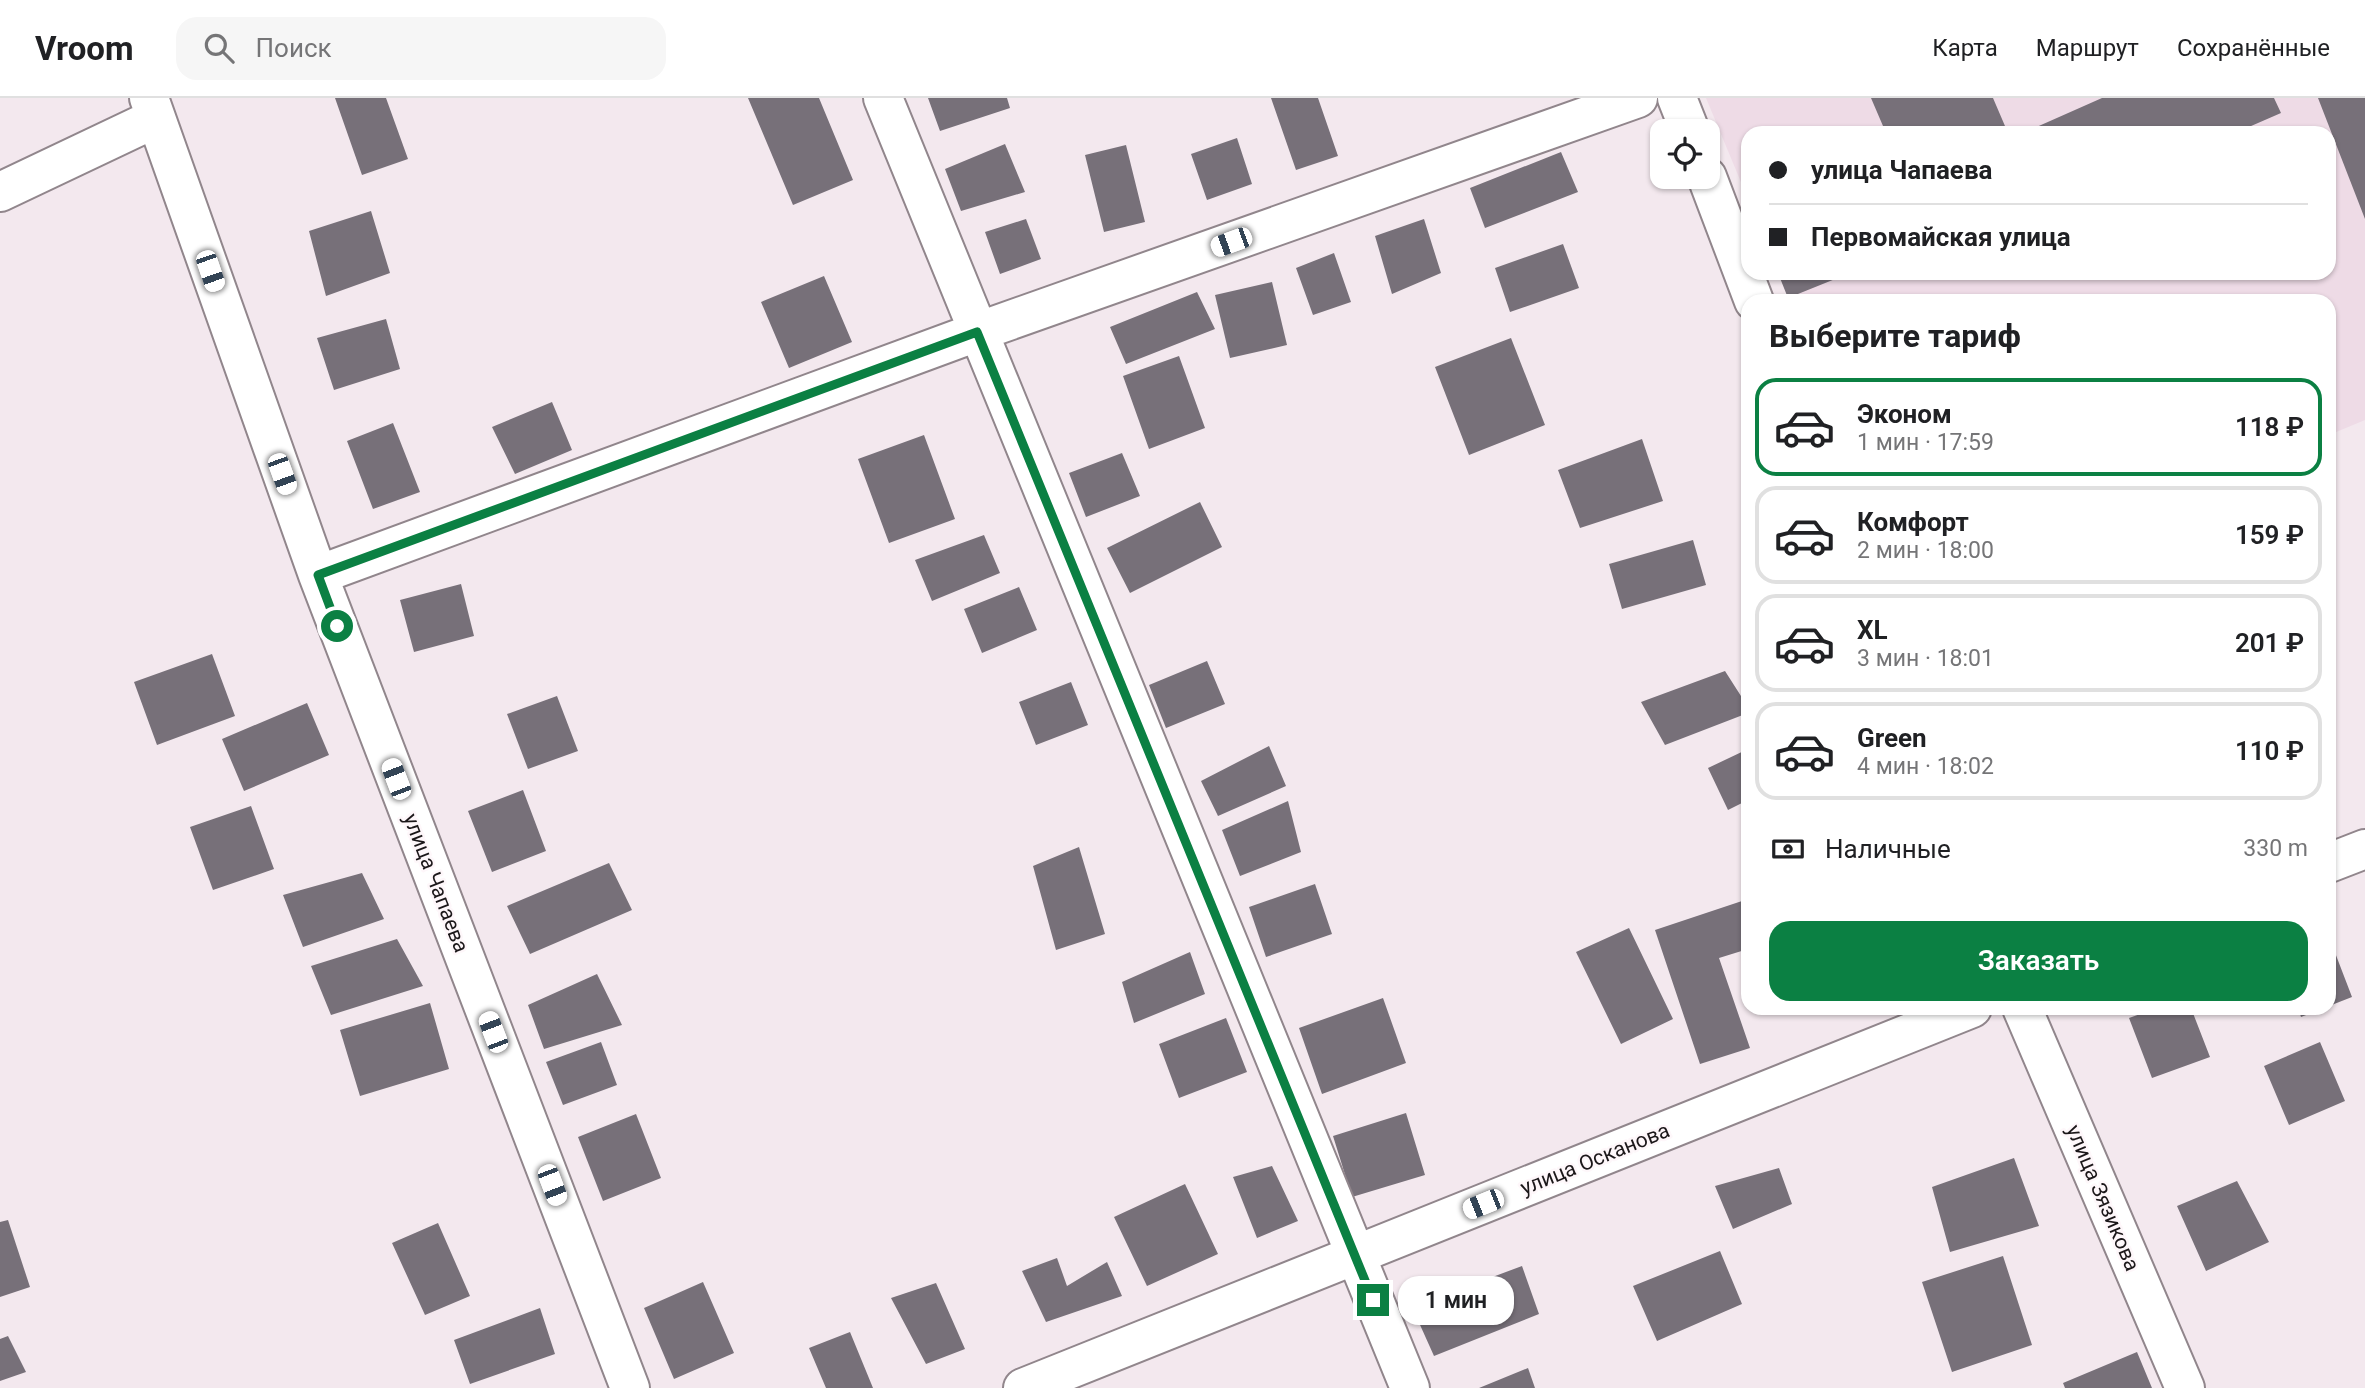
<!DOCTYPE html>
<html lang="ru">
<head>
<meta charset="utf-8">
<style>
  body { margin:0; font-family:Roboto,sans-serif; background:#f6f6f6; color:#202124; height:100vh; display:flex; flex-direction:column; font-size:26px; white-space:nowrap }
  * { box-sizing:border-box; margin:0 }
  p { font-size:23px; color:#757577 }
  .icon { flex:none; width:38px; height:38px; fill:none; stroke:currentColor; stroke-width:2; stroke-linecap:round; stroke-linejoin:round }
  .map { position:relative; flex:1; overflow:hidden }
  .side { position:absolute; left:1741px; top:196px; width:595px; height:721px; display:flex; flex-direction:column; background:#fff; border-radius:21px; box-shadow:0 2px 5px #0004 }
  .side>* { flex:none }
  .guide { position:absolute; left:1741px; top:28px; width:595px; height:154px; border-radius:21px; box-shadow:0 2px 5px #0004; display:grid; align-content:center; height:154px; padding:0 28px; background:#fff }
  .controls { position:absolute; left:1650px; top:21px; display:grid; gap:14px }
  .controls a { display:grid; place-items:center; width:70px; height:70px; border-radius:14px; background:#fff; box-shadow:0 2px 5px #0004; font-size:35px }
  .end { position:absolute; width:32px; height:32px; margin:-16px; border:9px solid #0b8043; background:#fff; box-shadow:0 0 0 4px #fff }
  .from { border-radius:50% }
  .bubble { position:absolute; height:49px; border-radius:21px; background:#fff; box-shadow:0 2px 5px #0004; font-size:23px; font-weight:600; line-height:49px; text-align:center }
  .car { position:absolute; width:21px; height:42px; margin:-21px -10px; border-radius:9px; box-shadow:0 0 5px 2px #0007; background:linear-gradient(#fff 24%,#345 0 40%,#fff 0 76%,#345 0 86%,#fff 0) }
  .guide b { display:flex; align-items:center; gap:24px; height:66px; font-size:26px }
  .guide b+b { border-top:2px solid #e0e0e0 }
  .guide i { width:18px; height:18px; background:#202124 }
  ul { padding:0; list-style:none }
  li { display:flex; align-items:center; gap:21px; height:98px; margin:0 14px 10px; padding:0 14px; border:4px solid #e0e0e0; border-radius:21px }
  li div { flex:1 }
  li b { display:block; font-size:26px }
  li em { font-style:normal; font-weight:600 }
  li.selected { border-color:#0b8043 }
  li>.icon { width:63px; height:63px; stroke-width:1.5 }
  h2 { padding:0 28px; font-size:32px; line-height:84px }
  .pay { display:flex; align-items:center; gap:18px; height:77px; padding:0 28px; font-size:26px }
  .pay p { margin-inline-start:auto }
  .primary-button { display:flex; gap:14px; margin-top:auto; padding:14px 28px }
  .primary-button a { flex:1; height:80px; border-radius:21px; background:#0b8043; color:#fff; font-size:28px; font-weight:600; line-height:80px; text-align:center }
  header { display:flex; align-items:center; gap:42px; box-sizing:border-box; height:98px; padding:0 35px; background:#fff; border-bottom:2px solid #e0e0e0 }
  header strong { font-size:33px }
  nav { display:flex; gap:38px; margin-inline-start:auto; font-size:24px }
  .search { width:490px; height:63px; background:#f6f6f6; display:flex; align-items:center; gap:18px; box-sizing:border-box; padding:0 24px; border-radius:21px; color:#757577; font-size:26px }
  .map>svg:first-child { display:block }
  .built { fill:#eedbe6 }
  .building { fill:#777079 }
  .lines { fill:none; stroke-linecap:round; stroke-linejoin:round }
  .minor-casing { stroke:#91868c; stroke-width:42 }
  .major-casing { stroke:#91868c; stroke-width:42 }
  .minor { stroke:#fff; stroke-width:38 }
  .major { stroke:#fff; stroke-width:38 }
  .route { stroke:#0b8043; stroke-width:9 }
  .labels { text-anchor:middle; stroke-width:5; stroke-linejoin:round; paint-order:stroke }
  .street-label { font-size:21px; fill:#1b1719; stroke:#fef7fa }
</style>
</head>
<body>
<header>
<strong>Vroom</strong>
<div class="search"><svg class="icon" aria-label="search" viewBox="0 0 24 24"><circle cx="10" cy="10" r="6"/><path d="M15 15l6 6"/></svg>Поиск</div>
<nav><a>Карта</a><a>Маршрут</a><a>Сохранённые</a></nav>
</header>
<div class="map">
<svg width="2365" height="1290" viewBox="0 0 2365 1290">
  <rect width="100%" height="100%" fill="#f3e8ee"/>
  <path class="built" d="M1706,0H2365V322L2329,337V203H1791L1779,175H2329V35H1748V101Z"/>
  <path class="building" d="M335,0H386L408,61L362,77Z
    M748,0H819L853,82L793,107Z
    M928,0H1007L1010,10L940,33Z
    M1271,0H1318L1338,58L1296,72Z
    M1871,0H1993L2008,35H1886Z
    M2102,0H2274L2281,15L2235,35H2023Z
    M2318,0H2365V121Z
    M1237,40L1252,86L1207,102L1191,56Z
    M1005,46L1025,94L961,113L945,71Z
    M1126,47L1145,124L1104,134L1085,57Z
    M1561,54L1578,94L1485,130L1470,90Z
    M371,113L390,175L326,198L309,133Z
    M1026,121L1041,161L1000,176L985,134Z
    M1424,121L1441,175L1392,196L1375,138Z
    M1563,146L1579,190L1510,214L1495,170Z
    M1334,155L1351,204L1313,217L1296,170Z
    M1778,175H1850L1788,200Z
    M824,178L852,244L789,270L761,204Z
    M1272,184L1287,247L1230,260L1215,197Z
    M1197,194L1215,231L1126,266L1110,229Z
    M386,221L400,271L334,292L317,240Z
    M1511,240L1545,327L1469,357L1435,269Z
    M1179,258L1205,330L1149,351L1123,278Z
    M552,304L572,352L515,376L492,329Z
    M393,325L420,394L373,411L347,343Z
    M924,337L955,421L889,445L858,361Z
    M1642,341L1663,403L1580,430L1558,372Z
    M1122,355L1140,398L1086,419L1069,375Z
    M1200,404L1222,449L1130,495L1107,450Z
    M984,437L1000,475L932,503L915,462Z
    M1693,442L1706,487L1622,511L1609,466Z
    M461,486L474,538L414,554L400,502Z
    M1019,489L1037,532L982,555L964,511Z
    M212,556L235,618L157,647L134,584Z
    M1207,563L1225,606L1166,630L1149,587Z
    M1725,573L1748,609V615L1665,647L1641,604Z
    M1071,584L1088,627L1036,647L1019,604Z
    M557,598L578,653L528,671L507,616Z
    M307,605L329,657L244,693L222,641Z
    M1269,648L1286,688L1218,718L1201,683Z
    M1748,651V702L1728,712L1708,670Z
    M523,692L546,753L492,774L468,713Z
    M1288,703L1301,754L1240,778L1222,732Z
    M251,708L274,771L213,792L190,729Z
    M1079,749L1105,836L1056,852L1033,768Z
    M609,765L632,812L530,856L507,808Z
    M362,775L384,821L303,849L283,797Z
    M1315,786L1332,836L1266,859L1249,809Z
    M1748,801V851L1719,860L1750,950L1700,966L1655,832Z
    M1629,830L1673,921L1621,946L1576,854Z
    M2329,839L2352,899L2329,908Z
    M397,841L423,888L331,917L311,868Z
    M1190,854L1205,896L1134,925L1122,884Z
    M597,876L622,927L544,951L528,907Z
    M1383,900L1406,965L1322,996L1299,930Z
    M430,905L449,971L360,998L340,932Z
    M2157,910H2191L2210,959L2152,980L2129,920Z
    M2298,910H2324L2301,919Z
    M1226,920L1247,974L1179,1000L1159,946Z
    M601,944L617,987L563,1007L546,964Z
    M2320,944L2345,1003L2289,1027L2264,968Z
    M1406,1015L1425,1077L1352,1099L1333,1038Z
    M636,1016L661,1080L603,1103L578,1039Z
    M2014,1060L2039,1128L1950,1154L1932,1089Z
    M1272,1068L1298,1123L1257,1140L1233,1079Z
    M1779,1070L1792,1106L1733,1131L1715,1088Z
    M2237,1083L2269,1144L2206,1173L2177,1108Z
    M1185,1086L1218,1156L1147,1188L1114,1119Z
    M8,1122L30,1189L0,1199V1124Z
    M438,1125L470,1198L425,1217L392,1145Z
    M1720,1153L1742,1206L1657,1243L1633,1188Z
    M2003,1158L2032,1247L1952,1274L1922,1184Z
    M1057,1160L1067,1188L1107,1164L1122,1198L1046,1224L1022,1173Z
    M1522,1168L1539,1216L1434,1258L1412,1209Z
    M703,1184L734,1255L674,1281L644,1210Z
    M936,1185L965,1251L926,1266L891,1200Z
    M540,1210L555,1256L470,1286L454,1242Z
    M850,1234L873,1290H826L809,1250Z
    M8,1238L26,1274L0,1283V1241Z
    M2137,1254L2152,1290H2065L2063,1285Z
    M1528,1270L1535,1290H1479Z"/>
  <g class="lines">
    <defs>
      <path id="minor" d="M149,0L318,477L630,1290
        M883,0L1410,1290
        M1677,0L1690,33
        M1707,79L1754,203
        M0,94L156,20
        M318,477L977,234L1638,0
        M2022,910L2185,1290"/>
      <path id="major" d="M2329,765L2365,751
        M1023,1290L1972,910"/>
    </defs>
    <use href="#minor" class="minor-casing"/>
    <use href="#major" class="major-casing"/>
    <use href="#minor" class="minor"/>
    <use href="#major" class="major"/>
  </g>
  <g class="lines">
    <path class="route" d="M337,528L318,477L977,234L1373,1202"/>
  </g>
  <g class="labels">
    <g class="street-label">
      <text transform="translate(436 785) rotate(69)" y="7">улица Чапаева</text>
      <text transform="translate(1595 1061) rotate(-22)" y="7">улица Осканова</text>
      <text transform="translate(2103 1100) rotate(67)" y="7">улица Зязикова</text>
    </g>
  </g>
</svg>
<div class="controls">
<a><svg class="icon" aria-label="locate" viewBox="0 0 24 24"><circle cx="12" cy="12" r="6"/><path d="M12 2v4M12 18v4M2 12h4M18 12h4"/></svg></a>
</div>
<i class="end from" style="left:337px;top:528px"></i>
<i class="end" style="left:1373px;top:1202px"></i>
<div class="bubble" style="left:1398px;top:1178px;width:116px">1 мин</div>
<i class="car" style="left:1231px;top:144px;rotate:250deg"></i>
<i class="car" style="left:210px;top:173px;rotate:161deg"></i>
<i class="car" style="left:282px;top:376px;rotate:160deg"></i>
<i class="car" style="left:396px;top:681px;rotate:339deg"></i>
<i class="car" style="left:493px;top:934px;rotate:339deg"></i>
<i class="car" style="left:552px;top:1087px;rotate:159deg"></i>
<i class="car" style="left:1483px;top:1106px;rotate:248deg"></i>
<div class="guide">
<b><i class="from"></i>улица Чапаева</b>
<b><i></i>Первомайская улица</b>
</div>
<section class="side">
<h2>Выберите тариф</h2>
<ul>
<li class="selected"><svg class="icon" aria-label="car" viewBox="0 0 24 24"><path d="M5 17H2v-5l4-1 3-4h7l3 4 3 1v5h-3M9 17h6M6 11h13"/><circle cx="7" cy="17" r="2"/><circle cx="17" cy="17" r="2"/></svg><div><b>Эконом</b><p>1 мин · 17:59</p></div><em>118 ₽</em></li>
<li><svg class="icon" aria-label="car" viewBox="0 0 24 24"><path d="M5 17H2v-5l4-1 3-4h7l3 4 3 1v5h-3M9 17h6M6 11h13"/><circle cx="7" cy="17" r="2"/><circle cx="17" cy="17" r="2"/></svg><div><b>Комфорт</b><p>2 мин · 18:00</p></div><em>159 ₽</em></li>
<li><svg class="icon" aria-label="car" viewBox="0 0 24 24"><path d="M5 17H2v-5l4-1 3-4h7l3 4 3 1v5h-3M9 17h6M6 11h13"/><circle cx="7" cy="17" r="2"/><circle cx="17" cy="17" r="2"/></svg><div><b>XL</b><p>3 мин · 18:01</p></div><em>201 ₽</em></li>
<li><svg class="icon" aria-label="car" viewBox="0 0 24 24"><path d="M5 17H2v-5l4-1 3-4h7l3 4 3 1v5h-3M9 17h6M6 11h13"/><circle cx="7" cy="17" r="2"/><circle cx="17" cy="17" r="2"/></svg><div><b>Green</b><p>4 мин · 18:02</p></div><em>110 ₽</em></li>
</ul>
<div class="pay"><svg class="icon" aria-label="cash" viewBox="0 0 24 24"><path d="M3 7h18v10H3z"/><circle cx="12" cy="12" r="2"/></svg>Наличные<p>330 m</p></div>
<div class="primary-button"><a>Заказать</a></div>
</section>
</div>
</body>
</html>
